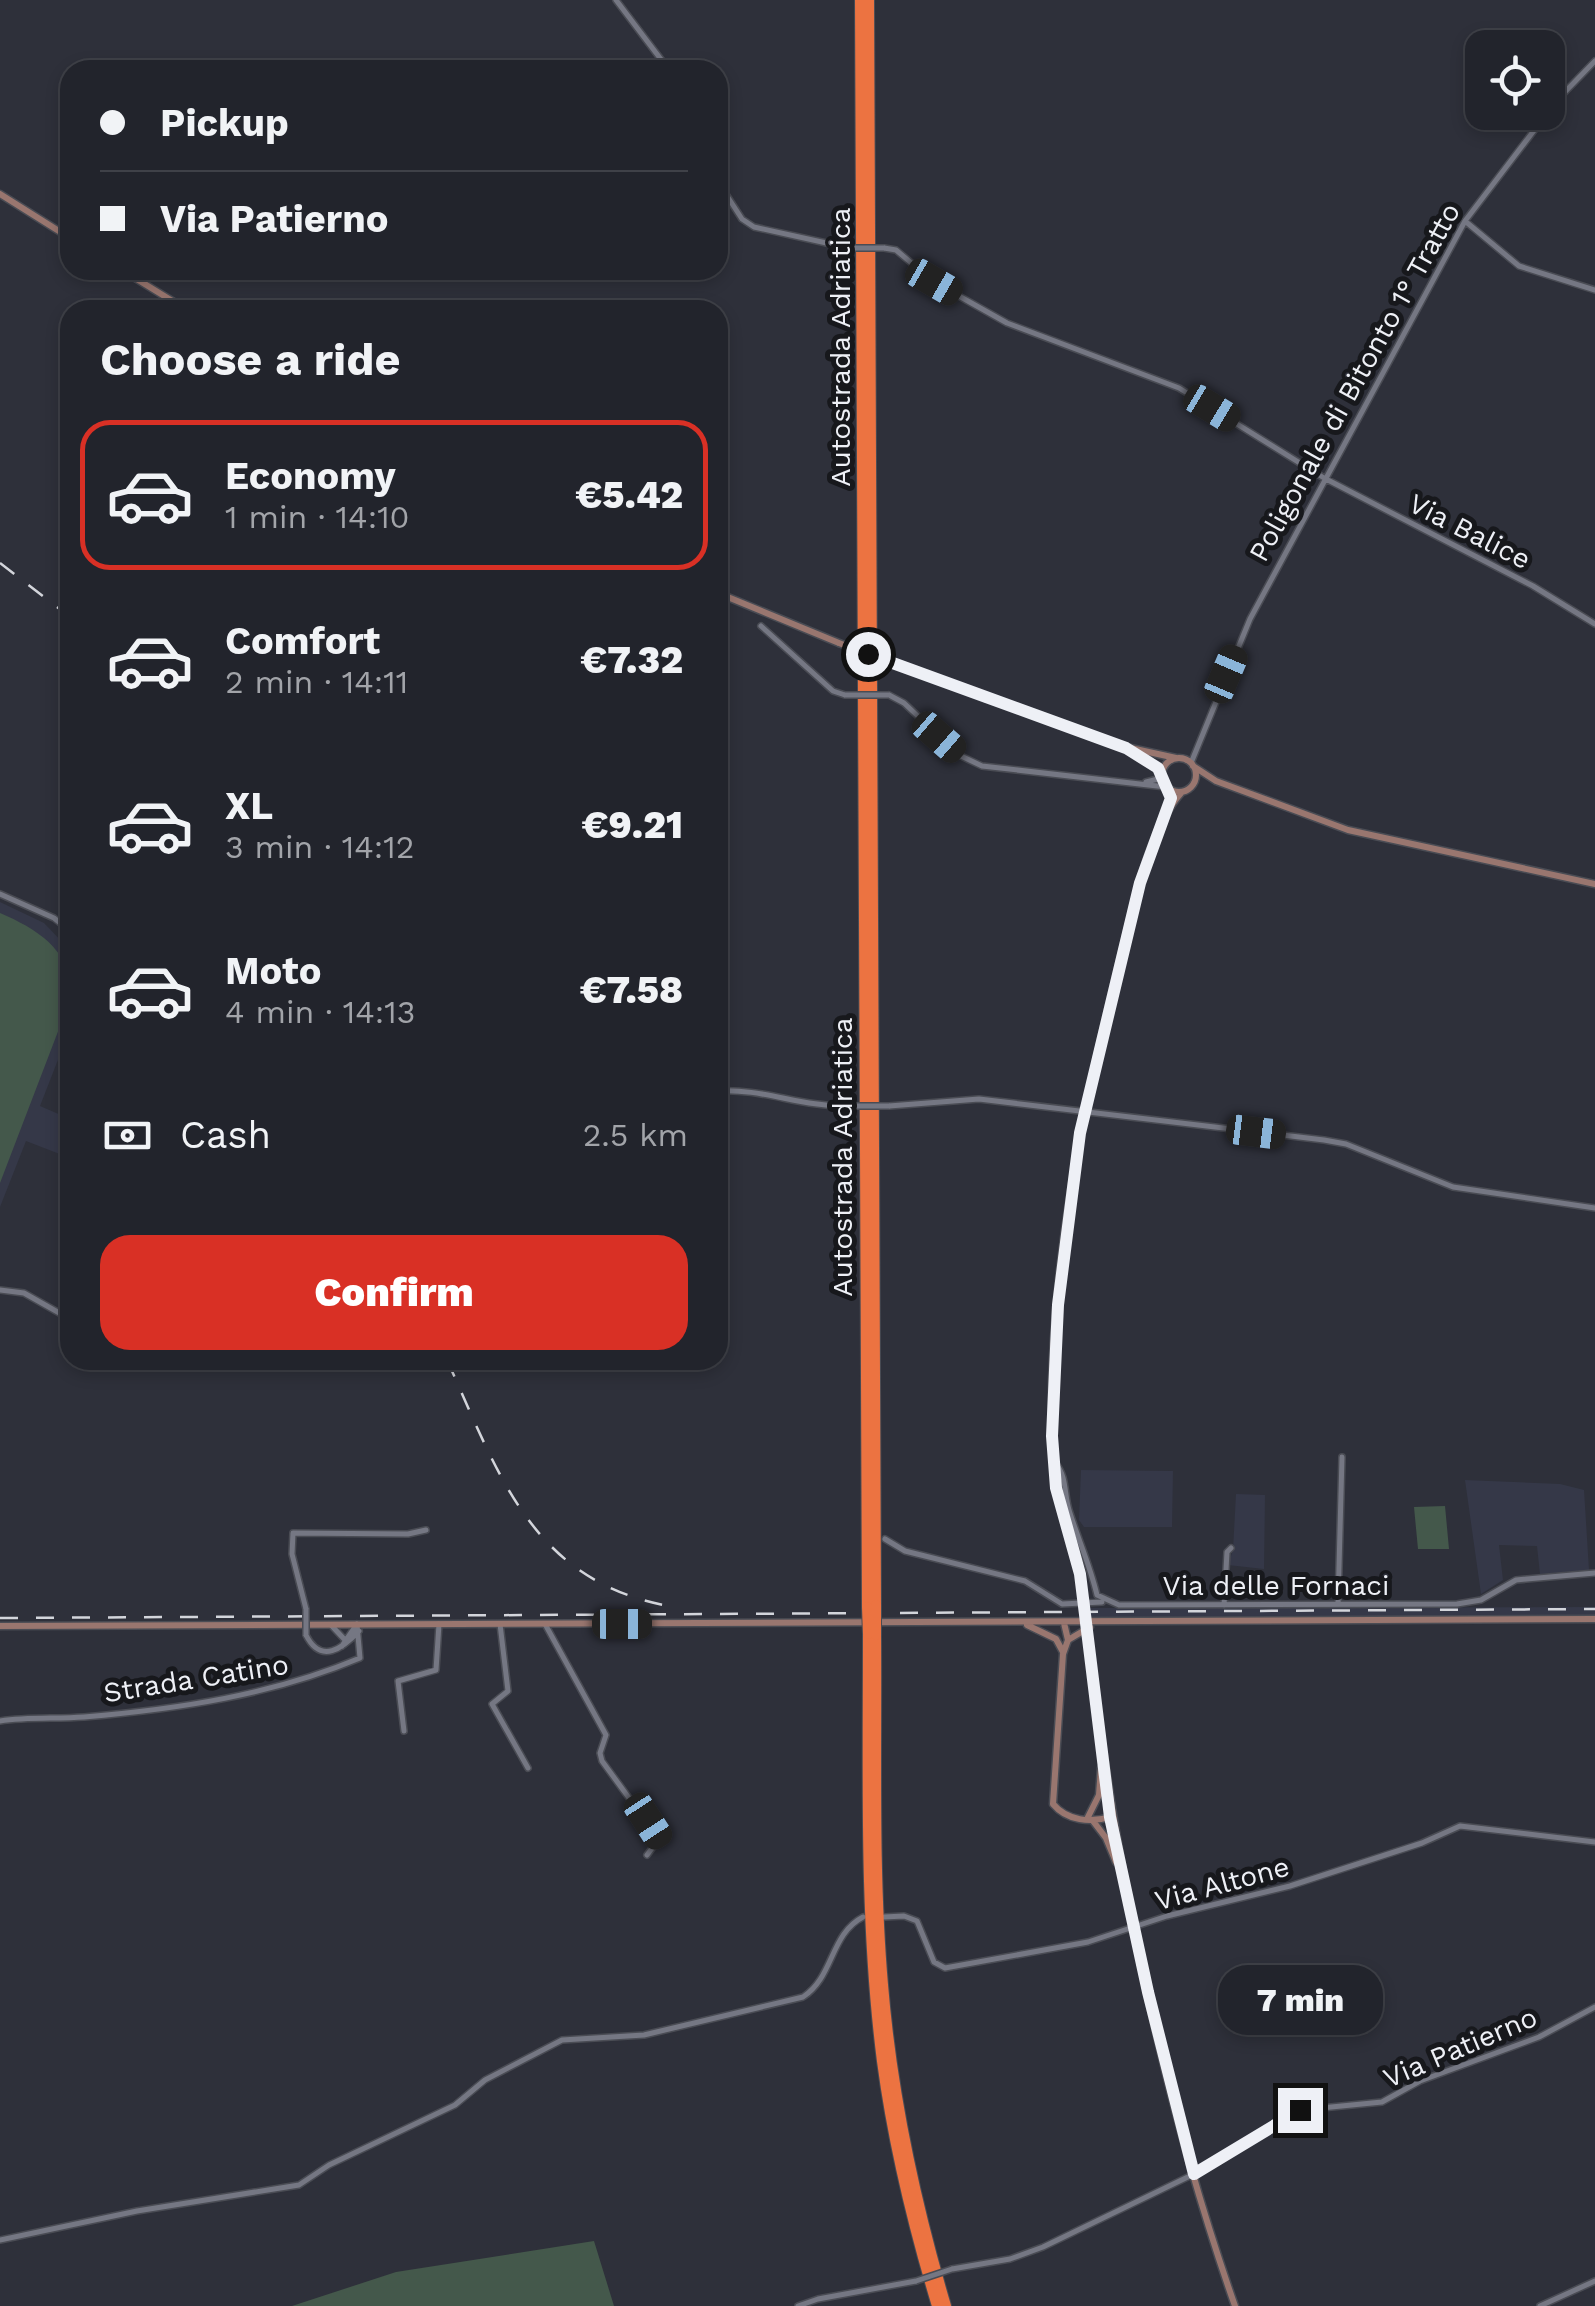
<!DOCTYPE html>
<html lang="en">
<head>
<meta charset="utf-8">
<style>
  body { margin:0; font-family:"Work Sans",sans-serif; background:#2e3038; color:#f1f3f6; height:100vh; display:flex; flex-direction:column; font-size:38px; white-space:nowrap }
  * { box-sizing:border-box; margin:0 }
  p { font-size:32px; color:#a2a4a9 }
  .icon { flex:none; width:55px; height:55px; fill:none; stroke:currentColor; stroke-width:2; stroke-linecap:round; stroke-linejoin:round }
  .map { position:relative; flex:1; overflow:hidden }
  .panel { position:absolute; left:60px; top:300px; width:668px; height:1070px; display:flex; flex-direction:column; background:#22242c; border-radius:30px; box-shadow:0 5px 15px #0003,0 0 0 2px #3f4148 }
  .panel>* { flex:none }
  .top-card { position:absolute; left:60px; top:60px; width:668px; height:220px; border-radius:30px; box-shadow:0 5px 15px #0003,0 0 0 2px #3f4148; display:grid; align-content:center; height:220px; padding:0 40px; background:#22242c }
  .tools { position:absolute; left:1465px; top:30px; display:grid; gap:20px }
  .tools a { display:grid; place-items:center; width:100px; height:100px; border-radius:20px; background:#22242c; box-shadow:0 5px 15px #0003,0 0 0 2px #3f4148; font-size:50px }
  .end { position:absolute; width:45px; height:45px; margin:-22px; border:12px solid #eef0f6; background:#111; box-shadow:0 0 0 5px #111 }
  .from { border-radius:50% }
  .bubble { position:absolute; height:70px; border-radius:30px; background:#22242c; box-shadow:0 5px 15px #0003,0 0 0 2px #3f4148; font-size:32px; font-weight:800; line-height:70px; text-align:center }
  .car { position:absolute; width:30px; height:60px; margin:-30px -15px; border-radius:12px; box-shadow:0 0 8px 2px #0007; background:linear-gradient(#222 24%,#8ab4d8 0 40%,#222 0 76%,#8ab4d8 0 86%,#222 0) }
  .top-card b { display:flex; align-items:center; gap:35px; height:95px; font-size:38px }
  .top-card b+b { border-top:2px solid #3f4148 }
  .top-card i { width:25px; height:25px; background:#f1f3f6 }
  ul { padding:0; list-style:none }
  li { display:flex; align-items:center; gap:30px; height:150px; margin:0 20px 15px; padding:0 20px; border:5px solid transparent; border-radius:30px }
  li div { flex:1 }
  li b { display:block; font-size:38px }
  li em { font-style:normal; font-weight:800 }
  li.current { border-color:#d93025 }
  li>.icon { width:90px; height:90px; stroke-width:1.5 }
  h2 { padding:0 40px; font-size:45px; line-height:120px }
  .pay { display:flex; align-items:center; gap:25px; height:110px; padding:0 40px; font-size:38px }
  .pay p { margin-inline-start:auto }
  .primary-button { display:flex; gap:20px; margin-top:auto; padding:20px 40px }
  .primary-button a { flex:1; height:115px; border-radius:30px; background:#d93025; color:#fff; font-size:40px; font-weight:800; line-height:115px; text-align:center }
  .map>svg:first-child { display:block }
  .built { fill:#353848 }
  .green { fill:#44584b }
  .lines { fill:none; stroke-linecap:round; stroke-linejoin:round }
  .minor-casing { stroke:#4a4c54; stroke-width:8 }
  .tertiary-casing { stroke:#4a4c54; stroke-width:8 }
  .secondary-casing { stroke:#4a4c54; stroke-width:9 }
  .motorway-casing { stroke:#4a4c54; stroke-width:12 }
  .minor { stroke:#757783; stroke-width:5 }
  .tertiary { stroke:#757783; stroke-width:5 }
  .secondary { stroke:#99766f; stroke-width:6 }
  .motorway { stroke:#ec7341; stroke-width:10 }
  .rail { stroke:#d3d5db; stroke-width:2.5; stroke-dasharray:18 18; stroke-linecap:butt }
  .minor-bridge-casing { stroke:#4a4c54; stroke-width:8; stroke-linecap:butt }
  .secondary-bridge-casing { stroke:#4a4c54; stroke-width:9; stroke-linecap:butt }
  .motorway-bridge-casing { stroke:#4a4c54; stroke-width:12; stroke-linecap:butt }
  .minor-bridge { stroke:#757783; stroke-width:5 }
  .secondary-bridge { stroke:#99766f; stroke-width:6 }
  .motorway-bridge { stroke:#ec7341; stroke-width:10 }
  .route { stroke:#eef0f6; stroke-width:12 }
  .labels { text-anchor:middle; stroke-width:10; stroke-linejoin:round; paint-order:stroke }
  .street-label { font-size:28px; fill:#eef0f6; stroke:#17181c }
</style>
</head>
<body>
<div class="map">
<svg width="1595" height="2306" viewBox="0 0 1595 2306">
  <rect width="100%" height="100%" fill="#2e303a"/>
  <path class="built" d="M0,902L44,923L70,950V1029L40,1106L70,1119V1158L26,1141L0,1207Z
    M1081,1470L1173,1471L1172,1527H1084L1079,1520Z
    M1465,1480L1560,1484L1584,1490L1589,1570L1540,1574L1537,1546L1499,1545L1503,1580L1481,1594Z
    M1236,1494L1265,1495L1264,1569L1228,1565L1233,1550Z
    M1595,1607V1615L1090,1618L1089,1608Z"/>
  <path class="green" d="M0,913C42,931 80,956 67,1008L0,1183Z
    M1445,1506L1449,1549H1418L1414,1507Z
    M594,2241L614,2306H292L396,2272Z"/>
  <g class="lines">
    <defs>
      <path id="minor" d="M616,0L669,70
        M718,182L742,219L754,227L849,248
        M1465,221L1519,266L1595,290
        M884,248L896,250L934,282L1007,323L1179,388L1324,478L1533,586L1595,624
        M761,626L833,691L845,695
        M889,695L904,703L959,755L982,766L1166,787
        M1191,763L1250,619L1465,221L1558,99L1595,61
        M1146,782L1162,778
        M718,1091C761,1088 802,1107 847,1106
        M889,1106L979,1099L1324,1140L1346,1144L1453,1187L1595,1208
        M1056,1464C1067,1477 1064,1494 1069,1510C1078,1539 1090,1565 1097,1595L1119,1605L1457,1604L1481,1600L1516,1580L1595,1573
        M885,1539L905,1551L1025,1581L1062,1604L1102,1602
        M1338,1604L1342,1457
        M1224,1605L1227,1552L1231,1548
        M306,1609L292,1554L293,1533L408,1534L426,1530
        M500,1624L508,1691L492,1704L528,1768
        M545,1624L606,1735L600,1753L602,1761L659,1839L647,1855
        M331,1625L345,1640
        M306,1635C321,1665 343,1648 359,1631
        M342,1646L357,1624
        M0,1721C28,1717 56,1719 84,1717C179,1709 272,1695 360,1658L357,1625
        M404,1731L398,1681L436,1670L439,1624
        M884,1917L904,1916L917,1921L934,1962L945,1968L1088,1942L1167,1916L1290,1886L1422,1843L1460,1826L1595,1842
        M0,2240L137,2211L299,2185L329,2165L455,2105L485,2080L562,2040L644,2035L803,1997C834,1977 830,1934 863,1917
        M952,2269L1010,2259L1043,2247L1194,2174L1301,2110L1382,2102L1420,2081L1539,2037L1595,2007
        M798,2306L818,2299L916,2281
        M1540,2306L1595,2281"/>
      <path id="tertiary" d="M0,894L54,918L70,931
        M0,1290L24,1293L70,1319"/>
      <path id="secondary" d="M0,194L70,238
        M122,270L187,310
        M718,593L839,643
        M896,665L1126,747L1176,758
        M1140,754L1161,772
        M1162 775a17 17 0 1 1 34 0a17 17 0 1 1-34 0Z
        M1193,766L1216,781L1348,830L1595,884
        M1084,1602C1077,1546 1053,1494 1052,1437C1048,1272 1083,1107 1123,948C1135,901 1149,828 1182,792
        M1064,1623L1068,1640L1063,1654L1053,1804C1067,1821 1091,1823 1110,1817
        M1027,1625L1056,1639L1063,1652
        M0,1626L1595,1619
        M1088,1636C1115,1863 1159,2090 1235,2306
        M1068,1640L1090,1627
        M1088,1817L1099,1795L1101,1768
        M1093,1821L1106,1838L1116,1862"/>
      <path id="motorway" d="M860,0L867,1607
        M869,0L876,1605
        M868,1634C868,1776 864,1920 882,2061C893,2144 913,2226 937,2306
        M876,1635C877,1751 873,1869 883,1985C892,2095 915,2201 946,2306"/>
    </defs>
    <use href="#minor" class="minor-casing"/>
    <use href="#tertiary" class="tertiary-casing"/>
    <use href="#secondary" class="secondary-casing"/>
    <use href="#motorway" class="motorway-casing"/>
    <use href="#minor" class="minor"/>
    <use href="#tertiary" class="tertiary"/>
    <use href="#secondary" class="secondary"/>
    <use href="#motorway" class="motorway"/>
    <path class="rail" d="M0,563L70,617
      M447,1360C498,1472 531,1581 669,1606
      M0,1618L1595,1609"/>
    <defs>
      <path id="minor-bridge" d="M849,248H884
        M845,695H889
        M847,1106H889
        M306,1635V1609
        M916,2281L952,2269"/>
      <path id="secondary-bridge" d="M839,643L896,665
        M1084,1602L1088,1636"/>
      <path id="motorway-bridge" d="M876,1605V1635
        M867,1607L868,1634"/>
    </defs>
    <use href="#minor-bridge" class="minor-bridge-casing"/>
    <use href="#secondary-bridge" class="secondary-bridge-casing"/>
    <use href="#motorway-bridge" class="motorway-bridge-casing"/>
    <use href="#minor-bridge" class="minor-bridge"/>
    <use href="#secondary-bridge" class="secondary-bridge"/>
    <use href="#motorway-bridge" class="motorway-bridge"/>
  </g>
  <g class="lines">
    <path class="route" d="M868,654L1126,748L1158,768L1171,798L1140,883L1080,1133L1058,1305L1052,1436L1056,1488L1080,1574L1110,1817L1148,1992L1194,2174L1300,2110"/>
  </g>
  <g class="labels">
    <g class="street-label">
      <text transform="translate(840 347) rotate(-90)" y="10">Autostrada Adriatica</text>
      <text transform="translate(1354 382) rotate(-61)" y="10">Poligonale di Bitonto 1° Tratto</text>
      <text transform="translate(1470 531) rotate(27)" y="10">Via Balice</text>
      <text transform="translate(842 1157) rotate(-90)" y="10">Autostrada Adriatica</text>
      <text x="1276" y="1595">Via delle Fornaci</text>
      <text transform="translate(196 1678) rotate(-9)" y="10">Strada Catino</text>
      <text transform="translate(1222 1883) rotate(-15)" y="10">Via Altone</text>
      <text transform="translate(1460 2047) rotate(-23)" y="10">Via Patierno</text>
    </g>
  </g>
</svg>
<div class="tools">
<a><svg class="icon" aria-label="locate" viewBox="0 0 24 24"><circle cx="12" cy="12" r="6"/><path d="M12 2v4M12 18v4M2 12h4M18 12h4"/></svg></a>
</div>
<i class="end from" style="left:868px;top:654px"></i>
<i class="end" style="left:1300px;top:2110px"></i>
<div class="bubble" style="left:1218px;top:1965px;width:165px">7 min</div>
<i class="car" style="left:934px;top:282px;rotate:120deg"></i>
<i class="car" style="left:1212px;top:408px;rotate:121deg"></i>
<i class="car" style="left:1226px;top:674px;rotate:23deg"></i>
<i class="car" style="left:939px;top:737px;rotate:131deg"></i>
<i class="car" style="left:1256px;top:1132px;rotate:97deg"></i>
<i class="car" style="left:622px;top:1624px;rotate:90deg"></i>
<i class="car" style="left:648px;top:1821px;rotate:147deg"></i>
<div class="top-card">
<b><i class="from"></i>Pickup</b>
<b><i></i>Via Patierno</b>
</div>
<section class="panel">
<h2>Choose a ride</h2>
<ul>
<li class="current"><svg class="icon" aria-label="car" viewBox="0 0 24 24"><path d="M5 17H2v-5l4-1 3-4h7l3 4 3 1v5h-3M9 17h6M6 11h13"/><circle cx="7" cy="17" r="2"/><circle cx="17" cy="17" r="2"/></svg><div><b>Economy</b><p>1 min · 14:10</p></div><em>€5.42</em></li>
<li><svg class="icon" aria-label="car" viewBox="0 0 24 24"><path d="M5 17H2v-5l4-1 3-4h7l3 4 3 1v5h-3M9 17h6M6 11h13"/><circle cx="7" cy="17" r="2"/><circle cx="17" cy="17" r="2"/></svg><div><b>Comfort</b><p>2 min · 14:11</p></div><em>€7.32</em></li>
<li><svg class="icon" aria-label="car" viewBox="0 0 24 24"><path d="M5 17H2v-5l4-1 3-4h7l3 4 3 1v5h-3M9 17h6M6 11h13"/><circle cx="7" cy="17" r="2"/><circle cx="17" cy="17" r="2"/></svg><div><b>XL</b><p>3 min · 14:12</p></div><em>€9.21</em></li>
<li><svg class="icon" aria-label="car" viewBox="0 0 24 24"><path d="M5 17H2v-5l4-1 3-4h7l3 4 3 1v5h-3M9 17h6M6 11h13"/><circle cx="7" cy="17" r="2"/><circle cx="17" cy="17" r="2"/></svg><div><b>Moto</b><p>4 min · 14:13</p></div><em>€7.58</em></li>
</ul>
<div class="pay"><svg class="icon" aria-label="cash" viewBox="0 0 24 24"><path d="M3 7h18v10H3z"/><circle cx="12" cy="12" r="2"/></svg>Cash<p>2.5 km</p></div>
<div class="primary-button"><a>Confirm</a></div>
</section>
</div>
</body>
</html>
